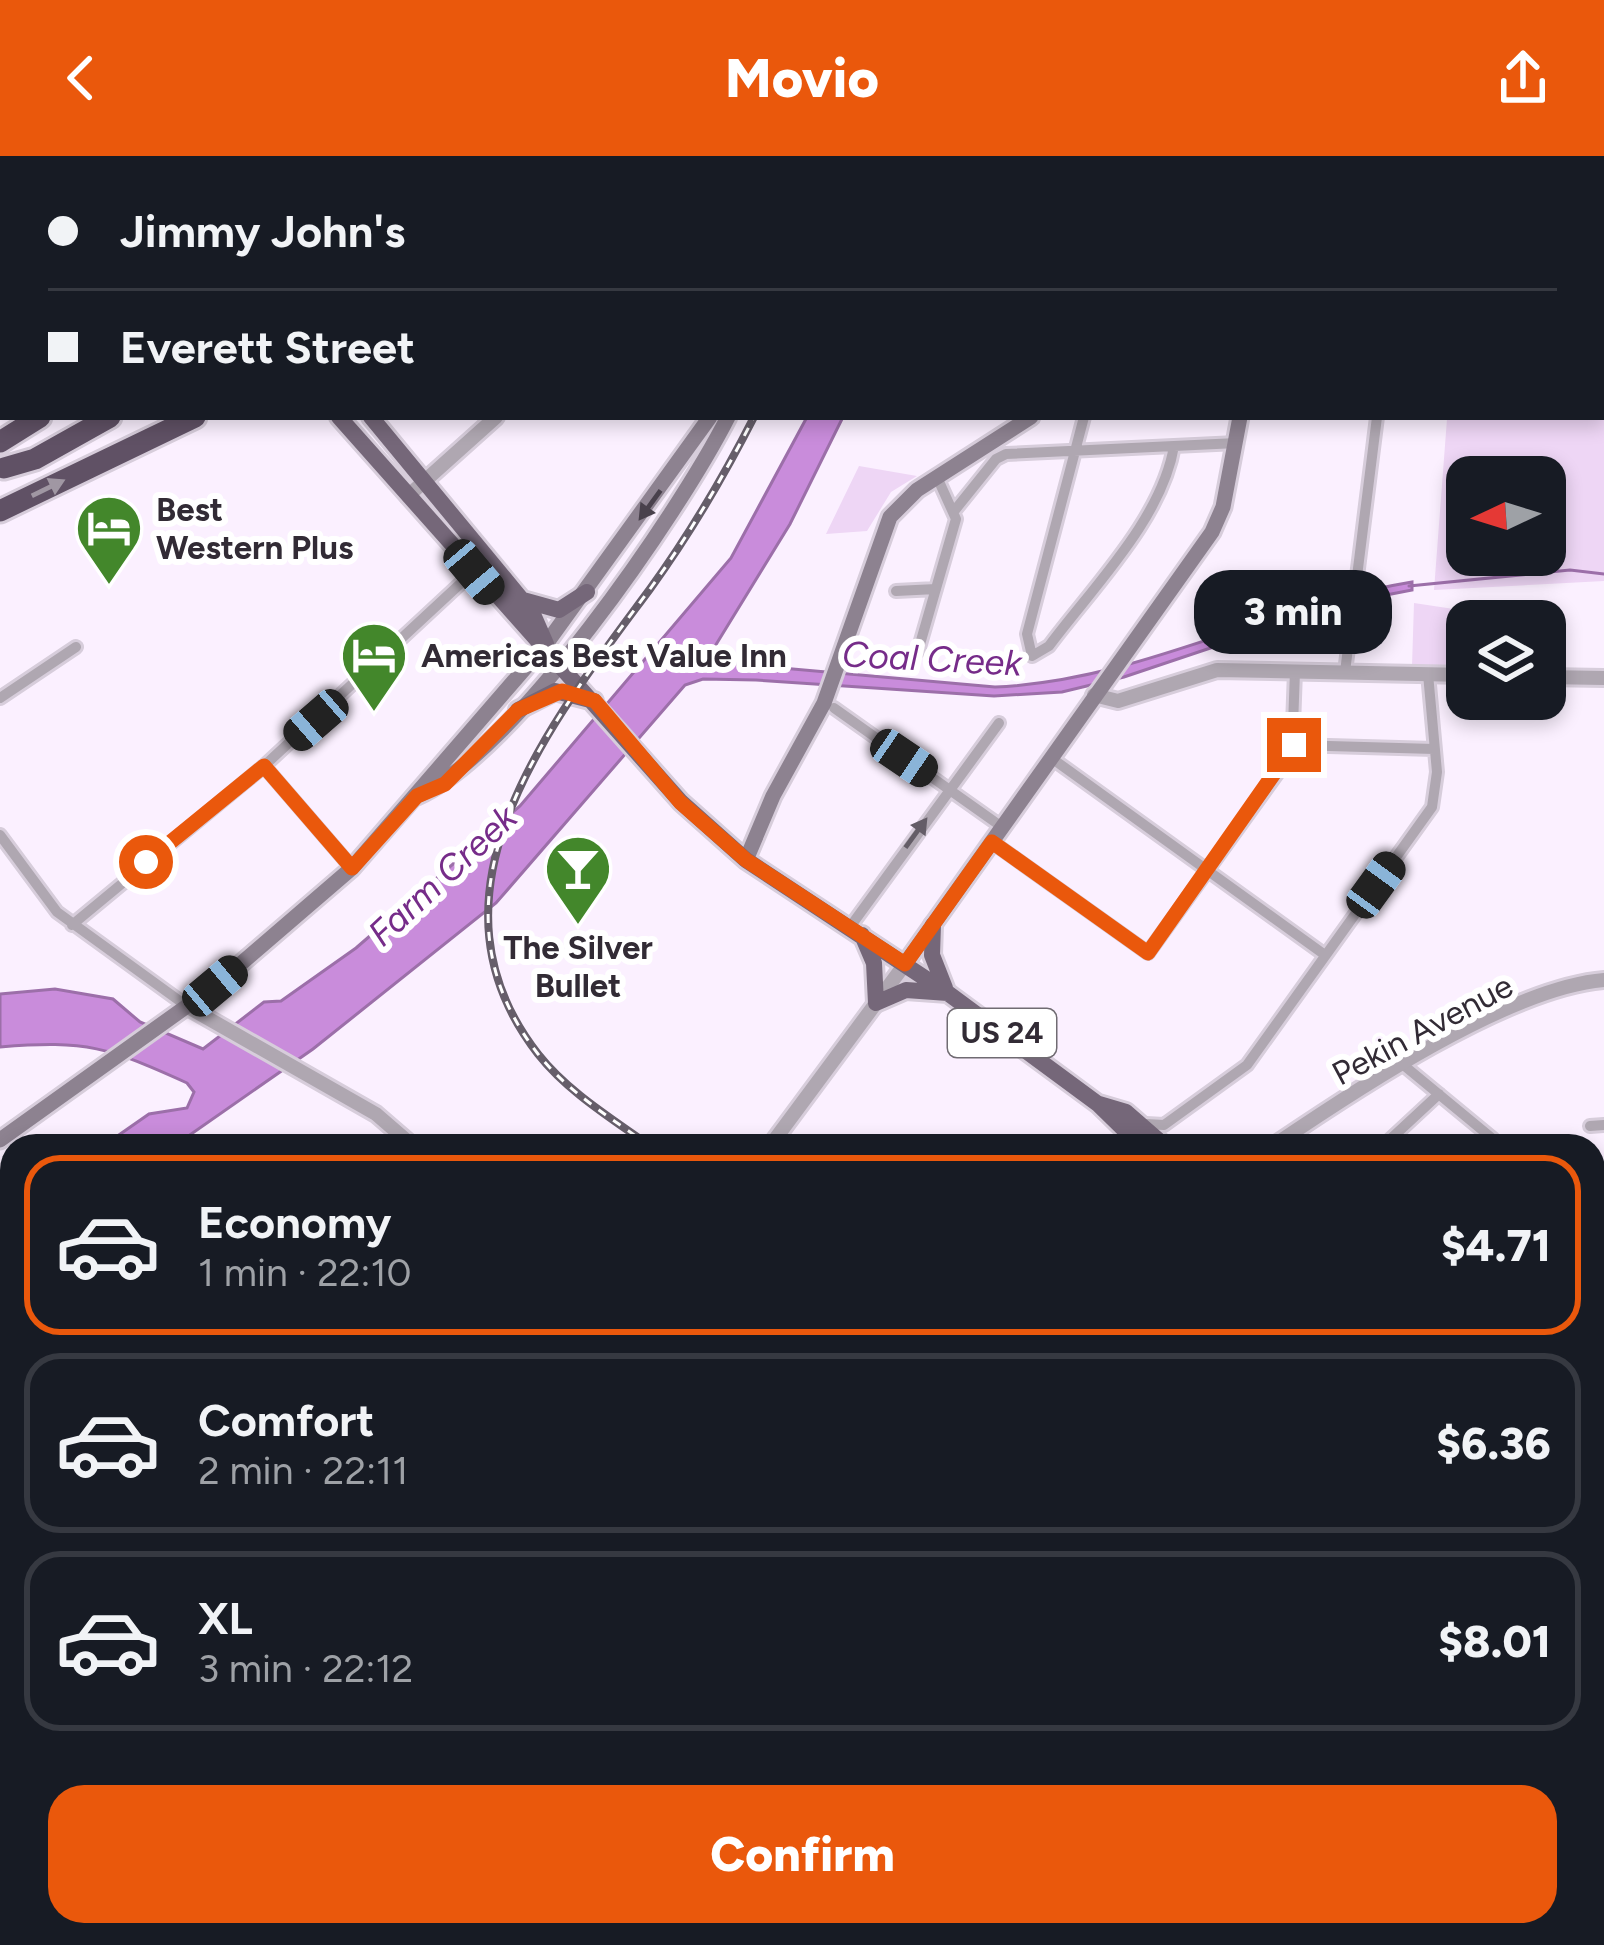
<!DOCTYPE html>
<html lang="en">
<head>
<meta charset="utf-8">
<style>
  body { margin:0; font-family:Figtree,sans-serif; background:#242831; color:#f1f3f6; height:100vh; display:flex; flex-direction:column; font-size:45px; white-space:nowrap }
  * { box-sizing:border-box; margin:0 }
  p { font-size:39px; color:#9ea1a6 }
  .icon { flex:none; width:66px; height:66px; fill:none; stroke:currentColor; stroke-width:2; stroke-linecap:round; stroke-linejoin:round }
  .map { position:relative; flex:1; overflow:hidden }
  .side { position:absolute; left:0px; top:978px; width:1605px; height:813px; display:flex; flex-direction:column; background:#171b24; border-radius:36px 36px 0 0; box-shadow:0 6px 18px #0003 }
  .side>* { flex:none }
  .banner { position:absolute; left:0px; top:0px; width:1605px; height:264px; box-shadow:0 6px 18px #0003; display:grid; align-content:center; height:264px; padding:0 48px; background:#171b24 }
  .needle { width:78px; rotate:266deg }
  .fabs { position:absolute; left:1446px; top:300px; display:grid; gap:24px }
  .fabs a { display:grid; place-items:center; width:120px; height:120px; border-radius:24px; background:#171b24; box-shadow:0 6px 18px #0003; font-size:60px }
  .end { position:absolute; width:54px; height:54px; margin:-27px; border:15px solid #ea580c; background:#fff; box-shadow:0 0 0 6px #fff }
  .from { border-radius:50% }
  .bubble { position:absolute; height:84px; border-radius:36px; background:#171b24; box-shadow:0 6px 18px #0003; font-size:39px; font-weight:800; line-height:84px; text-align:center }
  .car { position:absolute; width:36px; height:72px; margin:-36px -18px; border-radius:15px; box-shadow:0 0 9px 3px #0007; background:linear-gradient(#222 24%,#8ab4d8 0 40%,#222 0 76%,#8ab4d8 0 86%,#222 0) }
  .banner b { display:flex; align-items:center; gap:42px; height:114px; font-size:45px }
  .banner b+b { border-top:3px solid #363941 }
  .banner i { width:30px; height:30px; background:#f1f3f6 }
  ul { padding:21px 0 0; list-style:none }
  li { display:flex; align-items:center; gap:36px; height:180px; margin:0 24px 18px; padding:0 24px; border:6px solid #363941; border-radius:36px }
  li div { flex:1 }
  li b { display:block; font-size:45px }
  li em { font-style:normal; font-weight:800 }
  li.active { border-color:#ea580c }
  li>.icon { width:108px; height:108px; stroke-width:1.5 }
  .primary-button { display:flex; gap:24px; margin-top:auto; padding:24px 48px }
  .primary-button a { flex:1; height:138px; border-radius:36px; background:#ea580c; color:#fff; font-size:48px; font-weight:800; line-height:138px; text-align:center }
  header { display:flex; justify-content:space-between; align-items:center; height:156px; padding:0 48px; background:#ea580c; color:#fff; font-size:54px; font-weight:800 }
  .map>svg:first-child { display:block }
  .green { fill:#eed6f5; fill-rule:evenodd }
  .water { fill:#c98cdb; stroke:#9c6fa9; stroke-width:3 }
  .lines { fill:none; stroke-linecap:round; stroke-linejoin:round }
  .stream { stroke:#9c6fa9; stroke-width:3 }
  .minor-casing { stroke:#d7cddb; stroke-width:16 }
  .tertiary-casing { stroke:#d7cddb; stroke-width:20 }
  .secondary-casing { stroke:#d7cddb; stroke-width:21 }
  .primary-casing { stroke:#d7cddb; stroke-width:22 }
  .trunk-casing { stroke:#d7cddb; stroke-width:24 }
  .motorway-casing { stroke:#d7cddb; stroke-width:27 }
  .minor { stroke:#afa7b1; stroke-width:10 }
  .tertiary { stroke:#afa7b1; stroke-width:14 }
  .secondary { stroke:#8d8290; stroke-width:15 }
  .primary { stroke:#756779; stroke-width:16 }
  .trunk { stroke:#6a5c6f; stroke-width:18 }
  .motorway { stroke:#605165; stroke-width:21 }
  .rail-casing { stroke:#665e6a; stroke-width:8 }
  .rail { stroke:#fff; stroke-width:3; stroke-dasharray:9; stroke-linecap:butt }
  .oneway { fill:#a097a3 }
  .oneway2 { fill:#49414c }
  .oneway3 { fill:#645d67 }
  .route { stroke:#ea580c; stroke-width:15 }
  .labels { text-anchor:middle; stroke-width:12; stroke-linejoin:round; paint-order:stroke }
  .shield { fill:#fff; stroke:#706b72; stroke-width:3 }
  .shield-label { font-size:30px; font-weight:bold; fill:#322b35 }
  .poi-label { font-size:33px; font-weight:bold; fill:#322b35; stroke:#fff; text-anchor:start }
  .street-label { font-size:33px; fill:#322b35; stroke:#fff }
  .water-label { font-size:36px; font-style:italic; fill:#762c89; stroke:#fff }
</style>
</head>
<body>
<header><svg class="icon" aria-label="back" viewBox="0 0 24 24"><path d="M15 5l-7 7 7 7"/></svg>Movio<svg class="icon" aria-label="share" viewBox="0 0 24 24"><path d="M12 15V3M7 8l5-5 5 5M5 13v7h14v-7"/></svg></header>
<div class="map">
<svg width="1604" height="1789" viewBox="0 0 1604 1789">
  <rect width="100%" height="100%" fill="#fbf0ff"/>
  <path class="green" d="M1604,94V425L1434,434L1447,263L1383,261H1602ZM1467,321H1545V399H1467Z
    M859,310L917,320L891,336L867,375L826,378Z
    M1414,447L1467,455L1521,449L1522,465H1467V512L1412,510Z"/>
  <path class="water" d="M807,261H843L790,368L709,500L715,506L995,531C1141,525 1269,449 1412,426V434L1345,447L1124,521L1062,536L994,540L756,524L703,523L685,529L496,747L313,893L174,990H103L149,958L187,952L194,936L187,927C107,891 88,884 0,891V838L55,833L113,843L140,866L203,893L264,846L281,845L356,792L520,650L731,402Z"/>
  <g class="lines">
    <path class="stream" d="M1409,430L1570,414L1604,418
      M807,1789L817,1779"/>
    <defs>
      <path id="minor" d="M1159,0H1202
        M1408,3L1409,0
        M1472,3V0
        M1084,261L1027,478L1032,500L1049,490C1092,432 1162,363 1174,290
        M955,354L996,303L1006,298L1237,287
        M896,435L936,433
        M918,495L956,363L937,321
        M1345,516L1377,261
        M0,542L76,491
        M834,552L1002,671
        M1294,589L1434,593
        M1050,601L1325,799
        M264,610L352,712
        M0,679L57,756L188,851
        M992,686L1148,797L1292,597L1295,515
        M72,769L264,610L474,415
        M850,771L999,567
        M1401,907L1493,983
        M1146,968L1164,969L1247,909L1432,651L1437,616L1428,518
        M1590,970L1604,969
        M1383,990L1439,938
        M1593,1410L1604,1415
        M540,1779V1789
        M865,1779V1789
        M1139,1779V1789
        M197,1789L203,1779"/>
      <path id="tertiary" d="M408,340L496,261
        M1545,521L1604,522
        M1094,539L1118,545L1217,514L1467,519
        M188,851L376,958L413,990
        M770,990L905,808
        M1273,990C1354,935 1508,832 1604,824"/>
      <path id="secondary" d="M766,0L767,3
        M808,3L809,0
        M1275,3V0
        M1602,85L1604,84
        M417,640C515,596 678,359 728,261
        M746,704L773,640L824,547L890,361L917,334L1031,261
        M905,808L1212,376L1223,351L1240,261
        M0,984L215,830L352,712L546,488L710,261
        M0,1545L12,1556
        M0,1569L12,1568
        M0,1629L12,1644
        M116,1779L124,1789
        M137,1779L146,1789"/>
      <path id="primary" d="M339,261L681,646L746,704L949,838L1098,948L1141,990
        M371,261L532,456L546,488
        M523,444L559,454L587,436
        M518,554L555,535L594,545
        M933,769L932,799L945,832
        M862,779L874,807L876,847
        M876,847L906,834L948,837
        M1099,948L1126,956L1165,990
        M1593,1537L1604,1549
        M734,1789L746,1779
        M756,1789L765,1779"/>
      <path id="trunk" d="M116,0L119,3
        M152,0L155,3"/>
      <path id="motorway" d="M367,3L373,0
        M424,3L429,0
        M460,3L465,0
        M490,3L494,0
        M535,3L541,0
        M0,244L3,241
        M0,286L40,261
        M4,312L35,303L110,261
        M0,355L195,261"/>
    </defs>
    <use href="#minor" class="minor-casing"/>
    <use href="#tertiary" class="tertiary-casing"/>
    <use href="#secondary" class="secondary-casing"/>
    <use href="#primary" class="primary-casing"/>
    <use href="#trunk" class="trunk-casing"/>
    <use href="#motorway" class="motorway-casing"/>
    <use href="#minor" class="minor"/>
    <use href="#tertiary" class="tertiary"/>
    <use href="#secondary" class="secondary"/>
    <use href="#primary" class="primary"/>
    <use href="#trunk" class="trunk"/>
    <use href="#motorway" class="motorway"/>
    <defs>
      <path id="rail" d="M849,3L850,0
        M650,990C611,962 568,936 538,898C412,736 553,564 650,433C689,379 724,320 754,261
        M1593,1741L1604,1759"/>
    </defs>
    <use href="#rail" class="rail-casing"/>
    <use href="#rail" class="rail"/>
  </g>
  <defs><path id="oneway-solid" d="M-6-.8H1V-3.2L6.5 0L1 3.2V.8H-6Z" transform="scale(3)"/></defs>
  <use class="oneway" href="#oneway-solid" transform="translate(48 332) rotate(-26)"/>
  <use class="oneway2" href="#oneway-solid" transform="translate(650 349) rotate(126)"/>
  <use class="oneway3" href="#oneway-solid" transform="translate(916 677) rotate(-54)"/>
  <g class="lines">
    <path class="route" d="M146,706L264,610L352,712L417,640L445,628L518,554L562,535L595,545L680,646L746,704L905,808L992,686L1148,797L1294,589"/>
  </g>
  <defs>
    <symbol id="hotel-pin" viewBox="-11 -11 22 30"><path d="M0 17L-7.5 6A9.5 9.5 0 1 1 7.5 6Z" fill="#43872b" stroke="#fff"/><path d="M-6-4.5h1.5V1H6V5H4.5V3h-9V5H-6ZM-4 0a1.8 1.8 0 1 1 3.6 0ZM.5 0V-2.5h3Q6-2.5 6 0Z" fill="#fff"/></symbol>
    <symbol id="bar-pin" viewBox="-11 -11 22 30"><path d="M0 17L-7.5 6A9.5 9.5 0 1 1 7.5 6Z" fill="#43872b" stroke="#fff"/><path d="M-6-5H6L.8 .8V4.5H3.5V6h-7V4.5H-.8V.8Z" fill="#fff"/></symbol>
  </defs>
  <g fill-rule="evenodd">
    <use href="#hotel-pin" x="71" y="334" width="76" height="104"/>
    <use href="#hotel-pin" x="336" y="461" width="76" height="104"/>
    <use href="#bar-pin" x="540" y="674" width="76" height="104"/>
  </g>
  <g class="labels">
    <rect class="shield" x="948" y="853" width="108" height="48" rx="9"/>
    <g class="shield-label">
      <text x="1002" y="887">US 24</text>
    </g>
    <g class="poi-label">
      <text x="156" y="365">Best<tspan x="156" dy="38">Western Plus</tspan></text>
      <text x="421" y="511">Americas Best Value Inn</text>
      <text x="578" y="803" text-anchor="middle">The Silver<tspan x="578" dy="38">Bullet</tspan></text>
    </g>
    <g class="street-label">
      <text transform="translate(1422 873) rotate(-28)" y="12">Pekin Avenue</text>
    </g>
    <g class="water-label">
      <text transform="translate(932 502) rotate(3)" y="13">Coal Creek</text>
      <text transform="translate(442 719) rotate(-43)" y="13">Farm Creek</text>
    </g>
  </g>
</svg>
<div class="fabs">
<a><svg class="needle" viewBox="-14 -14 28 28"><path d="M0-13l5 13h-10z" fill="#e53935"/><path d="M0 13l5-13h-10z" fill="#9ea1a6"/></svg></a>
<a><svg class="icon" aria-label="layers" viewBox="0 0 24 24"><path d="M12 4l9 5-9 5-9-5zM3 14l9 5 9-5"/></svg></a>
</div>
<i class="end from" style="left:146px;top:706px"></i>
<i class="end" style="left:1294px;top:589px"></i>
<div class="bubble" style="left:1194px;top:414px;width:198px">3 min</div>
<i class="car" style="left:474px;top:416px;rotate:140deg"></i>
<i class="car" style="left:316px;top:564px;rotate:229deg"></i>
<i class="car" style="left:904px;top:602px;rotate:124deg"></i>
<i class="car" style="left:1376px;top:729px;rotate:36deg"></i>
<i class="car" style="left:215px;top:830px;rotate:50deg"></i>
<div class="banner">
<b><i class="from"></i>Jimmy John's</b>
<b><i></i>Everett Street</b>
</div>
<section class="side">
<ul>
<li class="active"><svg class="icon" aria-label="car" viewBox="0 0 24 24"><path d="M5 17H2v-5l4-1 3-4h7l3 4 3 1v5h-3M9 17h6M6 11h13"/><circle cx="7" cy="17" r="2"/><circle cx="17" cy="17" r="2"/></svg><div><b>Economy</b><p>1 min · 22:10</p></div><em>$4.71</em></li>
<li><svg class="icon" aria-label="car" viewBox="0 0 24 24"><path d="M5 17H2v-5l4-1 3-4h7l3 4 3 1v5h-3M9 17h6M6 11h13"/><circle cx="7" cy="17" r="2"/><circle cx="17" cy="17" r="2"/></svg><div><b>Comfort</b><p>2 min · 22:11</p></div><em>$6.36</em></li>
<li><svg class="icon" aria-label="car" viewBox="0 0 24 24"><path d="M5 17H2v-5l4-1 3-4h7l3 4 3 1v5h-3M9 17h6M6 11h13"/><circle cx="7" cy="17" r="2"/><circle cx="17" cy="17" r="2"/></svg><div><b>XL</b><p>3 min · 22:12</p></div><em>$8.01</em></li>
</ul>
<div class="primary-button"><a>Confirm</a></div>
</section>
</div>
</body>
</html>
